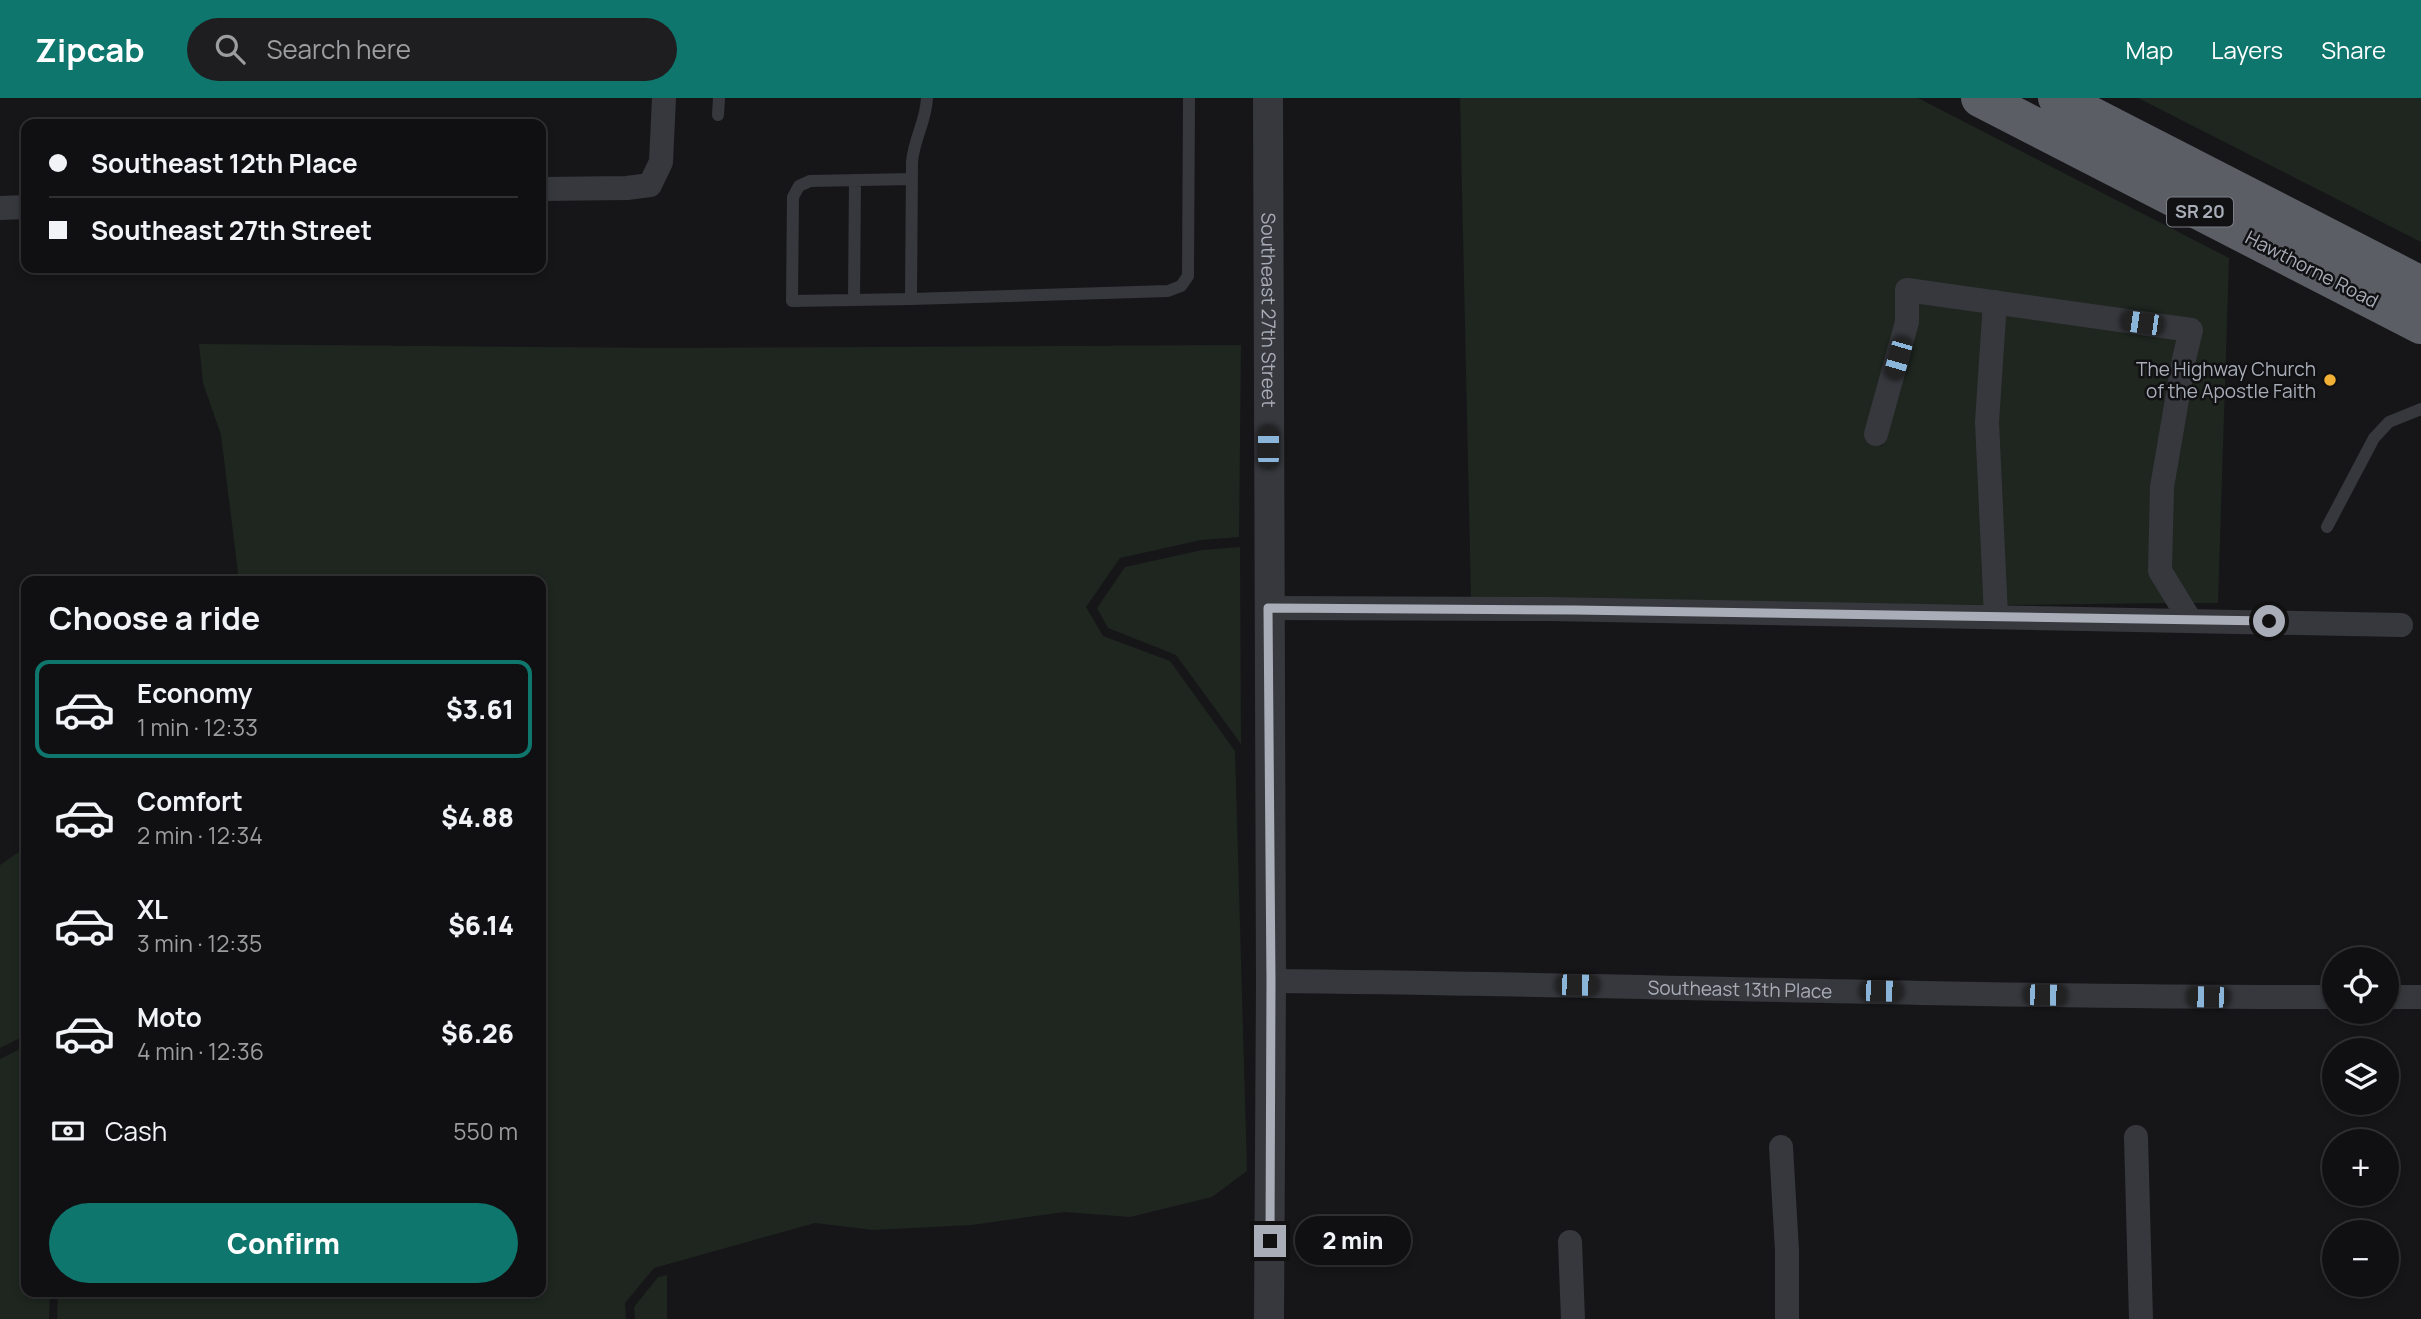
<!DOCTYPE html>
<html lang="en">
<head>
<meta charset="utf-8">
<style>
  body { margin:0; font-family:Manrope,sans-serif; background:#1e1e20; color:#f1f3f6; height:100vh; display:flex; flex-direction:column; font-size:26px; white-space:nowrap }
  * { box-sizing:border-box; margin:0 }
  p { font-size:23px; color:#9c9d9f }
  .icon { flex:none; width:38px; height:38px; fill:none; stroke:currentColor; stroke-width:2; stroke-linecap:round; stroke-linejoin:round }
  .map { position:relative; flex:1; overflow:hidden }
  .drawer { position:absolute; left:21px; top:478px; width:525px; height:721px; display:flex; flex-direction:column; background:#101012; border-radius:14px; box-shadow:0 4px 10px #0003,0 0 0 2px #303032 }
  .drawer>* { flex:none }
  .banner { position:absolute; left:21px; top:21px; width:525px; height:154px; border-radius:14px; box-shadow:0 4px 10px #0003,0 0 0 2px #303032; display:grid; align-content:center; height:154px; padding:0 28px; background:#101012 }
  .controls { position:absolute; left:2322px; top:849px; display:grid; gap:14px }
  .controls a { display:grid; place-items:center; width:77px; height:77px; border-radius:50%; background:#101012; box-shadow:0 4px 10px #0003,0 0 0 2px #303032; font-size:35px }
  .end { position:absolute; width:32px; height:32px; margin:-16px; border:9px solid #a8adb8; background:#111; box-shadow:0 0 0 4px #111 }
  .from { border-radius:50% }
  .bubble { position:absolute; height:49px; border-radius:24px; background:#101012; box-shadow:0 4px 10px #0003,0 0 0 2px #303032; font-size:23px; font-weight:800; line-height:49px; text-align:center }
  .car { position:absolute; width:21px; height:42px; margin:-21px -10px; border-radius:9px; box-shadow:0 0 5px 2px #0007; background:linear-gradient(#222 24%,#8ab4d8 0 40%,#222 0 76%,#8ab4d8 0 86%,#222 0) }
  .banner b { display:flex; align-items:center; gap:24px; height:66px; font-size:26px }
  .banner b+b { border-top:2px solid #303032 }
  .banner i { width:18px; height:18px; background:#f1f3f6 }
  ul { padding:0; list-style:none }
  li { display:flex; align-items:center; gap:21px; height:98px; margin:0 14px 10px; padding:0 14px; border:4px solid transparent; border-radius:14px }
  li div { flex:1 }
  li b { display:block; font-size:26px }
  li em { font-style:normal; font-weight:800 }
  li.selected { border-color:#0f766e }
  li>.icon { width:63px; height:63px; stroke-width:1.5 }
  h2 { padding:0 28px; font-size:32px; line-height:84px }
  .pay { display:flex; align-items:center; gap:18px; height:77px; padding:0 28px; font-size:26px }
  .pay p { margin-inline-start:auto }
  .cta { display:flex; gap:14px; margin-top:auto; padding:14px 28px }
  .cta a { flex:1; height:80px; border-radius:42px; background:#0f766e; color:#fff; font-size:28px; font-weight:800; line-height:80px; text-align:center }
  header { display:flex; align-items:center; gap:42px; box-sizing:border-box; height:98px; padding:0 35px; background:#0f766e; color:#fff }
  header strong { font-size:33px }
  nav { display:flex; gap:38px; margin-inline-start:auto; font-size:24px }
  .search { width:490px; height:63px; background:#1e1e20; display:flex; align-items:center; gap:18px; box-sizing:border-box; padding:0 24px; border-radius:38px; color:#9c9d9f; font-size:26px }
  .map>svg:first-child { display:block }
  .green { fill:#1e261f }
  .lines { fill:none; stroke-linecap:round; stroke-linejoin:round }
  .service { stroke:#37383d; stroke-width:12 }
  .minor { stroke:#37383d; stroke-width:24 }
  .tertiary { stroke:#37383d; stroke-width:30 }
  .trunk { stroke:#5b5e65; stroke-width:38 }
  .route { stroke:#a8adb8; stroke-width:9 }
  .poi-dot { fill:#f2b134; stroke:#111113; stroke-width:2.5 }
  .labels { text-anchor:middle; stroke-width:5; stroke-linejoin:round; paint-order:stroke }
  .shield { fill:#111113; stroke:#7b7e86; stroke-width:2 }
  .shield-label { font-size:18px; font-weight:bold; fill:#a8adb8 }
  .street-label { font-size:19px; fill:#a8adb8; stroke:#111113 }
  .poi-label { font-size:19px; fill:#a8adb8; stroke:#111113; text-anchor:end }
</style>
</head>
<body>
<header>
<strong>Zipcab</strong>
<div class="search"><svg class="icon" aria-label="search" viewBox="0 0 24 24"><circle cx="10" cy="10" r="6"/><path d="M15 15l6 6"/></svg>Search here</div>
<nav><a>Map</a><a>Layers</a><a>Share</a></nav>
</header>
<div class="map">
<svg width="2421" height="1221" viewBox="0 0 2421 1221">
  <rect width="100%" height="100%" fill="#161618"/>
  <path class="green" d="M1460,0H1918L2229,160L2218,505H2190L2169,470L2171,390L2200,223L1908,182L1890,257L1865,342L1882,348L1906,263L1915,203L1986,213L1987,507L1471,501Z
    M2139,0H2421V144L2138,0Z
    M2003,215L2180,240L2169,505L2005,507L1995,324Z
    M199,246L667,250L1241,247L1239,439L1201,442L1120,460L1086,509L1103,538L1170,563L1235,653L1247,1073L1212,1099L1130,1119L1064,1114L972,1127L873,1132L815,1125L654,1170L625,1205L626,1221H57L58,1194H541V483H239L221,337L203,285Z
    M1240,449L1241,646L1176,557L1108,530L1097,510L1125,469L1202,452Z
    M26,749V937L0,950V767Z
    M26,948V1194H50L49,1221H0V961Z
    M667,1177V1221H635L634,1209L658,1179Z"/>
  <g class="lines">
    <path class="service" d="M927,0C926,24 914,40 912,64L911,201L1168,193L1181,188L1188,178L1189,0
      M718,17L719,0
      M911,201L792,203L793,99L799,88L810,83L912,81
      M854,202L855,82
      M2327,429L2374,340L2389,324L2421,311"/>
    <g class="minor">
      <path d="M541,91L627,90L650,87L661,64L664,0"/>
      <path d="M0,110L26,109"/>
      <path d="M1995,204L1987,324L1996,518"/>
      <path d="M1876,336L1907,224V192L2191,232L2184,261L2162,389L2160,473L2190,522"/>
      <path d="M1268,510L1548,511L2401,527"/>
      <path id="s1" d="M1271,883C1626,886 1980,900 2334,899"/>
      <path d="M2387,899H2421"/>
      <path d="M2136,1039L2141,1221"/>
      <path d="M1781,1049L1787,1153V1221"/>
      <path d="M1570,1144L1573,1221"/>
    </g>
    <path class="tertiary" id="s2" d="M1268,0L1271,883L1269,1221"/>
    <path class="trunk" d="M1980,0L2421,227
      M2057,0L2421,187"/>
  </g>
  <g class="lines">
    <path class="route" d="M1270,1143L1271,883L1268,510L1575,512L2269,523"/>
  </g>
  <circle class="poi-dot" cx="2330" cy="282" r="7"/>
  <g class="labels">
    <rect class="shield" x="2167" y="99.5" width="66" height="29" rx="5"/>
    <g class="shield-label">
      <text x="2200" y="120">SR 20</text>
    </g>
    <g class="street-label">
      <text transform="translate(2312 171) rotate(27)" y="7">Hawthorne Road</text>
      <text dy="7" stroke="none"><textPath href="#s2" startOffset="212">Southeast 27th Street</textPath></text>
      <text dy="7" stroke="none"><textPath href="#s1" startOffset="469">Southeast 13th Place</textPath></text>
    </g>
    <g class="poi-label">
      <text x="2316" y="278">The Highway Church<tspan x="2316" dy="22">of the Apostle Faith</tspan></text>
    </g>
  </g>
</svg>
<div class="controls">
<a><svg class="icon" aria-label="locate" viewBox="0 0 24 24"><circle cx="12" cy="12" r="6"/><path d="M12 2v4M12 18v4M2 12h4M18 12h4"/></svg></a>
<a><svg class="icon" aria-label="layers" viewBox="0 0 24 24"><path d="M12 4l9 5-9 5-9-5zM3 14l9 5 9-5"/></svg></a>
<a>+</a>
<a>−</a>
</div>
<i class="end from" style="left:2269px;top:523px"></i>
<i class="end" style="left:1270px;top:1143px"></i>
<div class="bubble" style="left:1295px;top:1118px;width:116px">2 min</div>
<i class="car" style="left:2142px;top:225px;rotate:278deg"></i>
<i class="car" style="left:1898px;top:260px;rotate:196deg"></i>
<i class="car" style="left:1268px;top:349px;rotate:0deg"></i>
<i class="car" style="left:1577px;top:887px;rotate:91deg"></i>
<i class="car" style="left:1881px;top:893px;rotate:91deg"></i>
<i class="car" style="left:2045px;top:897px;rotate:91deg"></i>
<i class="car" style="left:2208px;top:899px;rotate:271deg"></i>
<div class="banner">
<b><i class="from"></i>Southeast 12th Place</b>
<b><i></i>Southeast 27th Street</b>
</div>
<section class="drawer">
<h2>Choose a ride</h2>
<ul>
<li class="selected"><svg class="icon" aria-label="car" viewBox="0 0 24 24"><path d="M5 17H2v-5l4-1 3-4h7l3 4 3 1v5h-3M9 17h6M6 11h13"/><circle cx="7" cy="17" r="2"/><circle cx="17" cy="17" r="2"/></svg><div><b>Economy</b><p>1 min · 12:33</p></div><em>$3.61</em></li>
<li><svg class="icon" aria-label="car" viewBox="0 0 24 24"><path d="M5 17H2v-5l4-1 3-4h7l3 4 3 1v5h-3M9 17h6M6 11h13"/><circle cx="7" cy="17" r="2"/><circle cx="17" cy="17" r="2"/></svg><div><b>Comfort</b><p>2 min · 12:34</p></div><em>$4.88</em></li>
<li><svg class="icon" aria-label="car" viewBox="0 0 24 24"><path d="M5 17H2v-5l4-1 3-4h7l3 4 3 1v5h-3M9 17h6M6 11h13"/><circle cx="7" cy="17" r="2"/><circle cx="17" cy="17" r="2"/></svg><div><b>XL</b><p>3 min · 12:35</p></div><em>$6.14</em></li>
<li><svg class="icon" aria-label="car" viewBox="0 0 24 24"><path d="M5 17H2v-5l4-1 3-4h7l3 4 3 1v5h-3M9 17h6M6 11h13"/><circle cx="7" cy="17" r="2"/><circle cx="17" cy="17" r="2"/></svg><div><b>Moto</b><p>4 min · 12:36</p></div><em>$6.26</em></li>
</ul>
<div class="pay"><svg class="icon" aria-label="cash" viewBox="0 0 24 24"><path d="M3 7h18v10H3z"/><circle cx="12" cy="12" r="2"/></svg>Cash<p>550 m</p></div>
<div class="cta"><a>Confirm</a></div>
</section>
</div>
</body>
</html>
